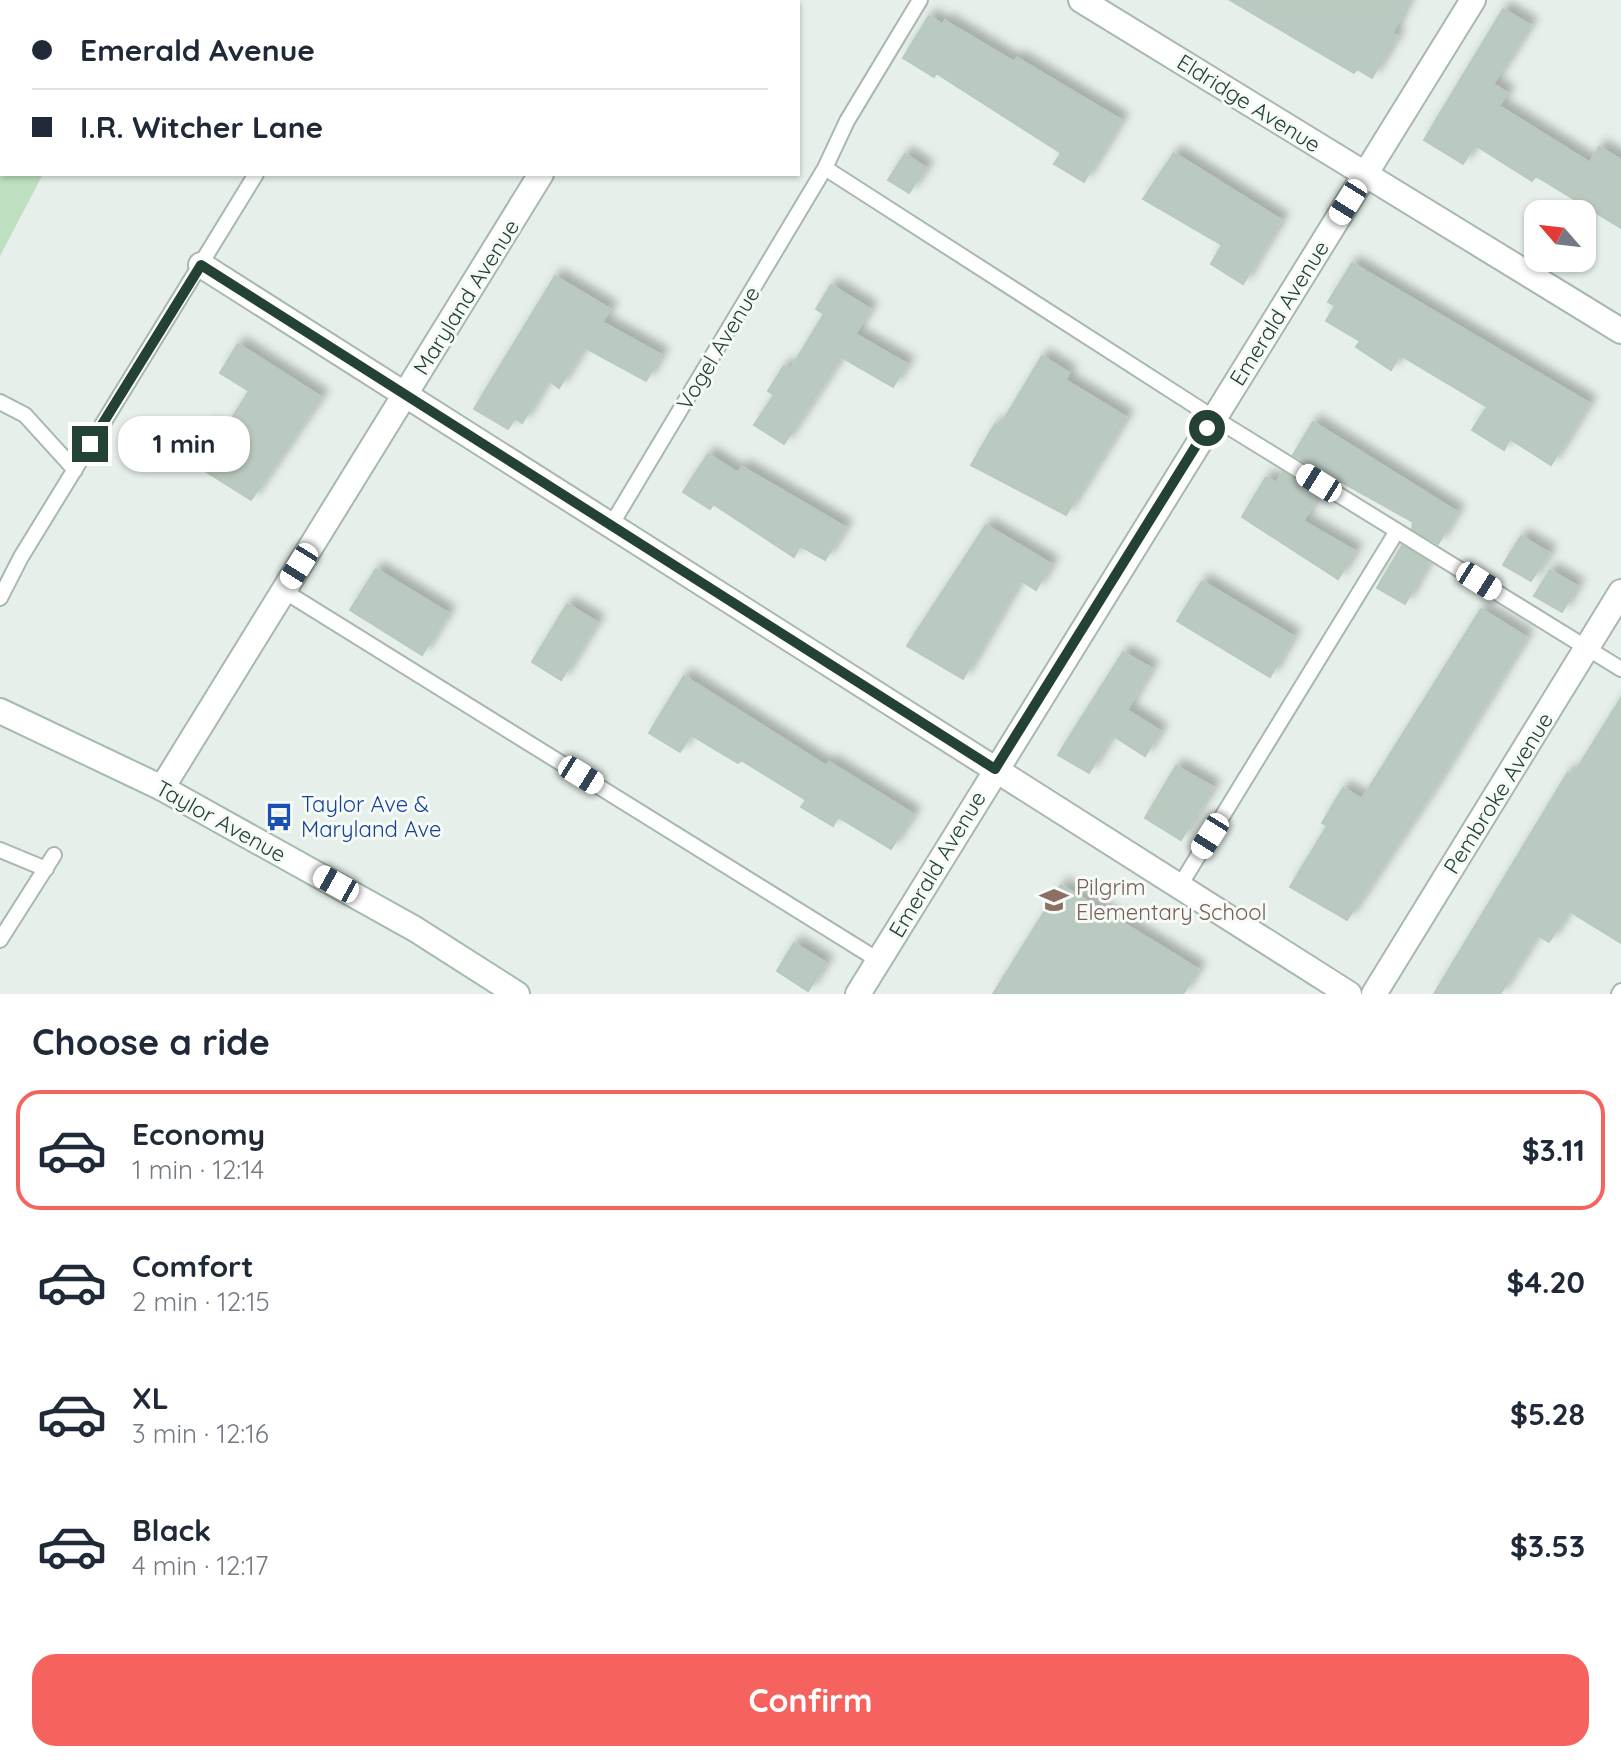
<!DOCTYPE html>
<html lang="en">
<head>
<meta charset="utf-8">
<style>
  body { margin:0; font-family:Quicksand,sans-serif; background:#f6f6f7; color:#1f2937; height:100vh; display:flex; flex-direction:column; font-size:30px; white-space:nowrap }
  * { box-sizing:border-box; margin:0 }
  p { font-size:26px; color:#747a83 }
  .icon { flex:none; width:44px; height:44px; fill:none; stroke:currentColor; stroke-width:2; stroke-linecap:round; stroke-linejoin:round }
  .map { position:relative; height:994px; overflow:hidden }
  .details { display:flex; flex-direction:column; background:#fff; flex:1 }
  .details>* { flex:none }
  .hud { position:absolute; left:0px; top:0px; width:800px; height:176px; box-shadow:0 2px 6px #0004; display:grid; align-content:center; height:176px; padding:0 32px; background:#fff }
  .needle { width:52px; rotate:298deg }
  .buttons { position:absolute; left:1524px; top:200px; display:grid; gap:16px }
  .buttons a { display:grid; place-items:center; width:72px; height:72px; border-radius:16px; background:#fff; box-shadow:0 2px 6px #0004; font-size:40px }
  .end { position:absolute; width:36px; height:36px; margin:-18px; border:10px solid #244233; background:#fff; box-shadow:0 0 0 4px #fff }
  .from { border-radius:50% }
  .bubble { position:absolute; height:56px; border-radius:24px; background:#fff; box-shadow:0 2px 6px #0004; font-size:26px; font-weight:700; line-height:56px; text-align:center }
  .car { position:absolute; width:24px; height:48px; margin:-24px -12px; border-radius:10px; box-shadow:0 0 6px 2px #0007; background:linear-gradient(#fff 24%,#345 0 40%,#fff 0 76%,#345 0 86%,#fff 0) }
  .hud b { display:flex; align-items:center; gap:28px; height:76px; font-size:30px }
  .hud b+b { border-top:2px solid #e0e1e3 }
  .hud i { width:20px; height:20px; background:#1f2937 }
  ul { padding:0; list-style:none }
  li { display:flex; align-items:center; gap:24px; height:120px; margin:0 16px 12px; padding:0 16px; border:4px solid transparent; border-radius:24px }
  li div { flex:1 }
  li b { display:block; font-size:30px }
  li em { font-style:normal; font-weight:700 }
  li.selected { border-color:#f6625d }
  li>.icon { width:72px; height:72px; stroke-width:1.5 }
  h2 { padding:0 32px; font-size:36px; line-height:96px }
  .button { display:flex; gap:16px; margin-top:auto; padding:16px 32px }
  .button a { flex:1; height:92px; border-radius:24px; background:#f6625d; color:#fff; font-size:32px; font-weight:700; line-height:92px; text-align:center }
  .map>svg:first-child { display:block }
  .green { fill:#bee0c0 }
  .building { fill:#bbcac1; stroke:#b8c9be; stroke-width:2; filter:url(#shadow) }
  .lines { fill:none; stroke-linecap:round; stroke-linejoin:round }
  .lane-casing { stroke:#a8b8af; stroke-width:18 }
  .street-casing { stroke:#a8b8af; stroke-width:28 }
  .secondary-casing { stroke:#a4bbae; stroke-width:28 }
  .lane { stroke:#fff; stroke-width:14 }
  .street { stroke:#fff; stroke-width:24 }
  .secondary { stroke:#fff; stroke-width:24 }
  .route { stroke:#244233; stroke-width:10 }
  .labels { text-anchor:middle; stroke-width:6; stroke-linejoin:round; paint-order:stroke }
  .street-label { font-size:22px; fill:#244233; stroke:#f7fbf8 }
  .transit-label { font-size:22px; fill:#164399; stroke:#f7fbf8; text-anchor:start }
  .education-label { font-size:22px; fill:#785e54; stroke:#f7fbf8; text-anchor:start }
</style>
</head>
<body>
<div class="map">
<svg width="1621" height="994" viewBox="0 0 1621 994">
  <defs>
    <filter id="shadow"><feDropShadow dx="7" dy="-7" stdDeviation="4" flood-color="#0004"/></filter>
  </defs>
  <rect width="100%" height="100%" fill="#e6efe9"/>
  <path class="green" d="M0,0H107L2,2V174H43L0,256Z"/>
  <path class="building" d="M1230,0H1408L1392,34L1397,36L1372,78L1357,69L1354,73Z
    M1503,9L1530,25L1493,84L1507,93L1499,106L1590,163L1599,147L1621,160V228L1536,176L1532,181L1475,145L1463,164L1424,140Z
    M929,16L943,25L945,21L1014,62L1017,58L1121,120L1084,182L1054,164L1061,153L936,73L934,77L903,58Z
    M1174,153L1281,220L1243,284L1211,264L1222,245L1143,199Z
    M905,154L926,168L909,193L888,180Z
    M1352,263L1589,403L1551,465L1510,439L1504,450L1472,430L1487,407L1400,355L1391,370L1356,347L1360,341L1326,321L1335,306L1328,302Z
    M555,276L610,309L602,322L661,355L646,381L584,347L559,388L548,380L522,423L515,418L508,429L474,409Z
    M831,285L870,309L855,334L907,364L893,387L841,357L784,444L754,425L774,395L768,391L784,366L790,370L824,314L816,309Z
    M238,344L321,397L251,500L189,461L210,426L222,434L249,391L220,373Z
    M1042,356L1069,373L1065,380L1126,417L1066,515L971,465L995,424L1000,426Z
    M1313,422L1457,512L1438,544L1412,529L1413,522L1293,455Z
    M708,454L738,473L742,467L845,527L825,560L800,546L794,557L713,504L710,509L683,492Z
    M1283,472L1319,494L1303,521L1355,551L1338,579L1242,517L1266,477L1276,483Z
    M986,525L1051,564L1036,590L1020,580L963,679L907,646Z
    M1521,536L1549,553L1531,581L1503,565Z
    M1402,546L1428,562L1405,604L1377,588Z
    M376,569L448,613L422,655L350,610Z
    M1550,570L1577,586L1562,612L1534,596Z
    M1202,581L1293,636L1270,677L1177,621Z
    M567,604L597,622L561,680L532,662Z
    M1481,609L1526,637L1436,785L1347,920L1290,887L1327,826L1322,823L1343,788L1362,799Z
    M1123,652L1151,668L1127,710L1160,731L1145,756L1112,735L1089,773L1058,755Z
    M684,676L826,766L829,762L913,814L891,849L838,817L833,826L801,807L806,800L741,760L738,763L691,735L680,752L649,733Z
    M1621,698V943L1569,911L1549,942L1537,935L1500,994H1434L1568,772L1573,775Z
    M1176,766L1213,787L1181,840L1145,818Z
    M1061,885L1198,969L1183,994H993Z
    M794,943L826,963L808,991L777,971Z"/>
  <g class="lines">
    <defs>
      <path id="lane" d="M358,2L360,0
        M825,168L1214,418L1621,669
        M0,402L25,415L75,470
        M610,527L825,168L847,121L920,0
        M284,591L878,960
        M0,598L21,557L256,174
        M0,850L46,869
        M1179,887L1397,531
        M0,940L54,855
        M1619,994L1621,991"/>
      <path id="street" d="M1081,0L1621,331
        M647,2L649,0
        M201,265L1349,994
        M162,788L541,174
        M858,994L1473,0
        M1374,994L1621,592"/>
      <path id="secondary" d="M0,711L162,788L415,929L517,994"/>
    </defs>
    <use href="#lane" class="lane-casing"/>
    <use href="#street" class="street-casing"/>
    <use href="#secondary" class="secondary-casing"/>
    <use href="#lane" class="lane"/>
    <use href="#street" class="street"/>
    <use href="#secondary" class="secondary"/>
  </g>
  <g class="lines">
    <path class="route" d="M90,444L201,265L995,769L1207,428"/>
  </g>
  <defs>
    <symbol id="bus-bare" viewBox="-9 -9 18 18"><path d="M-5-6H5V4H4V6H2V4H-2V6H-4V4H-5ZM-3.5-4V0h7V-4ZM-3.5 1.2v1.5H-2V1.2ZM2 1.2v1.5H3.5V1.2Z" fill="#1a4fb4" stroke="#f7fbf8" stroke-width="2.5" paint-order="stroke"/></symbol>
    <symbol id="school-bare" viewBox="-9 -9 18 18"><path d="M0-5L7-2L0 1L-7-2ZM-4 1L0 2.5L4 1V4Q0 6-4 4Z" fill="#8d6e63" stroke="#f7fbf8" stroke-width="2.5" paint-order="stroke"/></symbol>
  </defs>
  <g fill-rule="evenodd">
    <use href="#bus-bare" x="259" y="797" width="40" height="40"/>
    <use href="#school-bare" x="1034" y="880" width="40" height="40"/>
  </g>
  <g class="labels">
    <g class="street-label">
      <text transform="translate(1249 103) rotate(32)" y="8">Eldridge Avenue</text>
      <text transform="translate(466 297) rotate(-58)" y="8">Maryland Avenue</text>
      <text transform="translate(1279 313) rotate(-58)" y="8">Emerald Avenue</text>
      <text transform="translate(718 348) rotate(-59)" y="8">Vogel Avenue</text>
      <text transform="translate(1498 793) rotate(-58)" y="8">Pembroke Avenue</text>
      <text transform="translate(221 821) rotate(29)" y="8">Taylor Avenue</text>
      <text transform="translate(937 864) rotate(-59)" y="8">Emerald Avenue</text>
    </g>
    <g class="transit-label">
      <text x="301" y="812">Taylor Ave &amp;<tspan x="301" dy="25">Maryland Ave</tspan></text>
    </g>
    <g class="education-label">
      <text x="1076" y="895">Pilgrim<tspan x="1076" dy="25">Elementary School</tspan></text>
    </g>
  </g>
</svg>
<div class="buttons">
<a><svg class="needle" viewBox="-14 -14 28 28"><path d="M0-13l5 13h-10z" fill="#e53935"/><path d="M0 13l5-13h-10z" fill="#747a83"/></svg></a>
</div>
<i class="end from" style="left:1207px;top:428px"></i>
<i class="end" style="left:90px;top:444px"></i>
<div class="bubble" style="left:118px;top:416px;width:132px">1 min</div>
<i class="car" style="left:1348px;top:202px;rotate:212deg"></i>
<i class="car" style="left:1319px;top:483px;rotate:302deg"></i>
<i class="car" style="left:299px;top:566px;rotate:212deg"></i>
<i class="car" style="left:1479px;top:581px;rotate:122deg"></i>
<i class="car" style="left:581px;top:775px;rotate:122deg"></i>
<i class="car" style="left:1210px;top:836px;rotate:212deg"></i>
<i class="car" style="left:336px;top:884px;rotate:299deg"></i>
<div class="hud">
<b><i class="from"></i>Emerald Avenue</b>
<b><i></i>I.R. Witcher Lane</b>
</div>
</div>
<section class="details">
<h2>Choose a ride</h2>
<ul>
<li class="selected"><svg class="icon" aria-label="car" viewBox="0 0 24 24"><path d="M5 17H2v-5l4-1 3-4h7l3 4 3 1v5h-3M9 17h6M6 11h13"/><circle cx="7" cy="17" r="2"/><circle cx="17" cy="17" r="2"/></svg><div><b>Economy</b><p>1 min · 12:14</p></div><em>$3.11</em></li>
<li><svg class="icon" aria-label="car" viewBox="0 0 24 24"><path d="M5 17H2v-5l4-1 3-4h7l3 4 3 1v5h-3M9 17h6M6 11h13"/><circle cx="7" cy="17" r="2"/><circle cx="17" cy="17" r="2"/></svg><div><b>Comfort</b><p>2 min · 12:15</p></div><em>$4.20</em></li>
<li><svg class="icon" aria-label="car" viewBox="0 0 24 24"><path d="M5 17H2v-5l4-1 3-4h7l3 4 3 1v5h-3M9 17h6M6 11h13"/><circle cx="7" cy="17" r="2"/><circle cx="17" cy="17" r="2"/></svg><div><b>XL</b><p>3 min · 12:16</p></div><em>$5.28</em></li>
<li><svg class="icon" aria-label="car" viewBox="0 0 24 24"><path d="M5 17H2v-5l4-1 3-4h7l3 4 3 1v5h-3M9 17h6M6 11h13"/><circle cx="7" cy="17" r="2"/><circle cx="17" cy="17" r="2"/></svg><div><b>Black</b><p>4 min · 12:17</p></div><em>$3.53</em></li>
</ul>
<div class="button"><a>Confirm</a></div>
</section>
</body>
</html>
